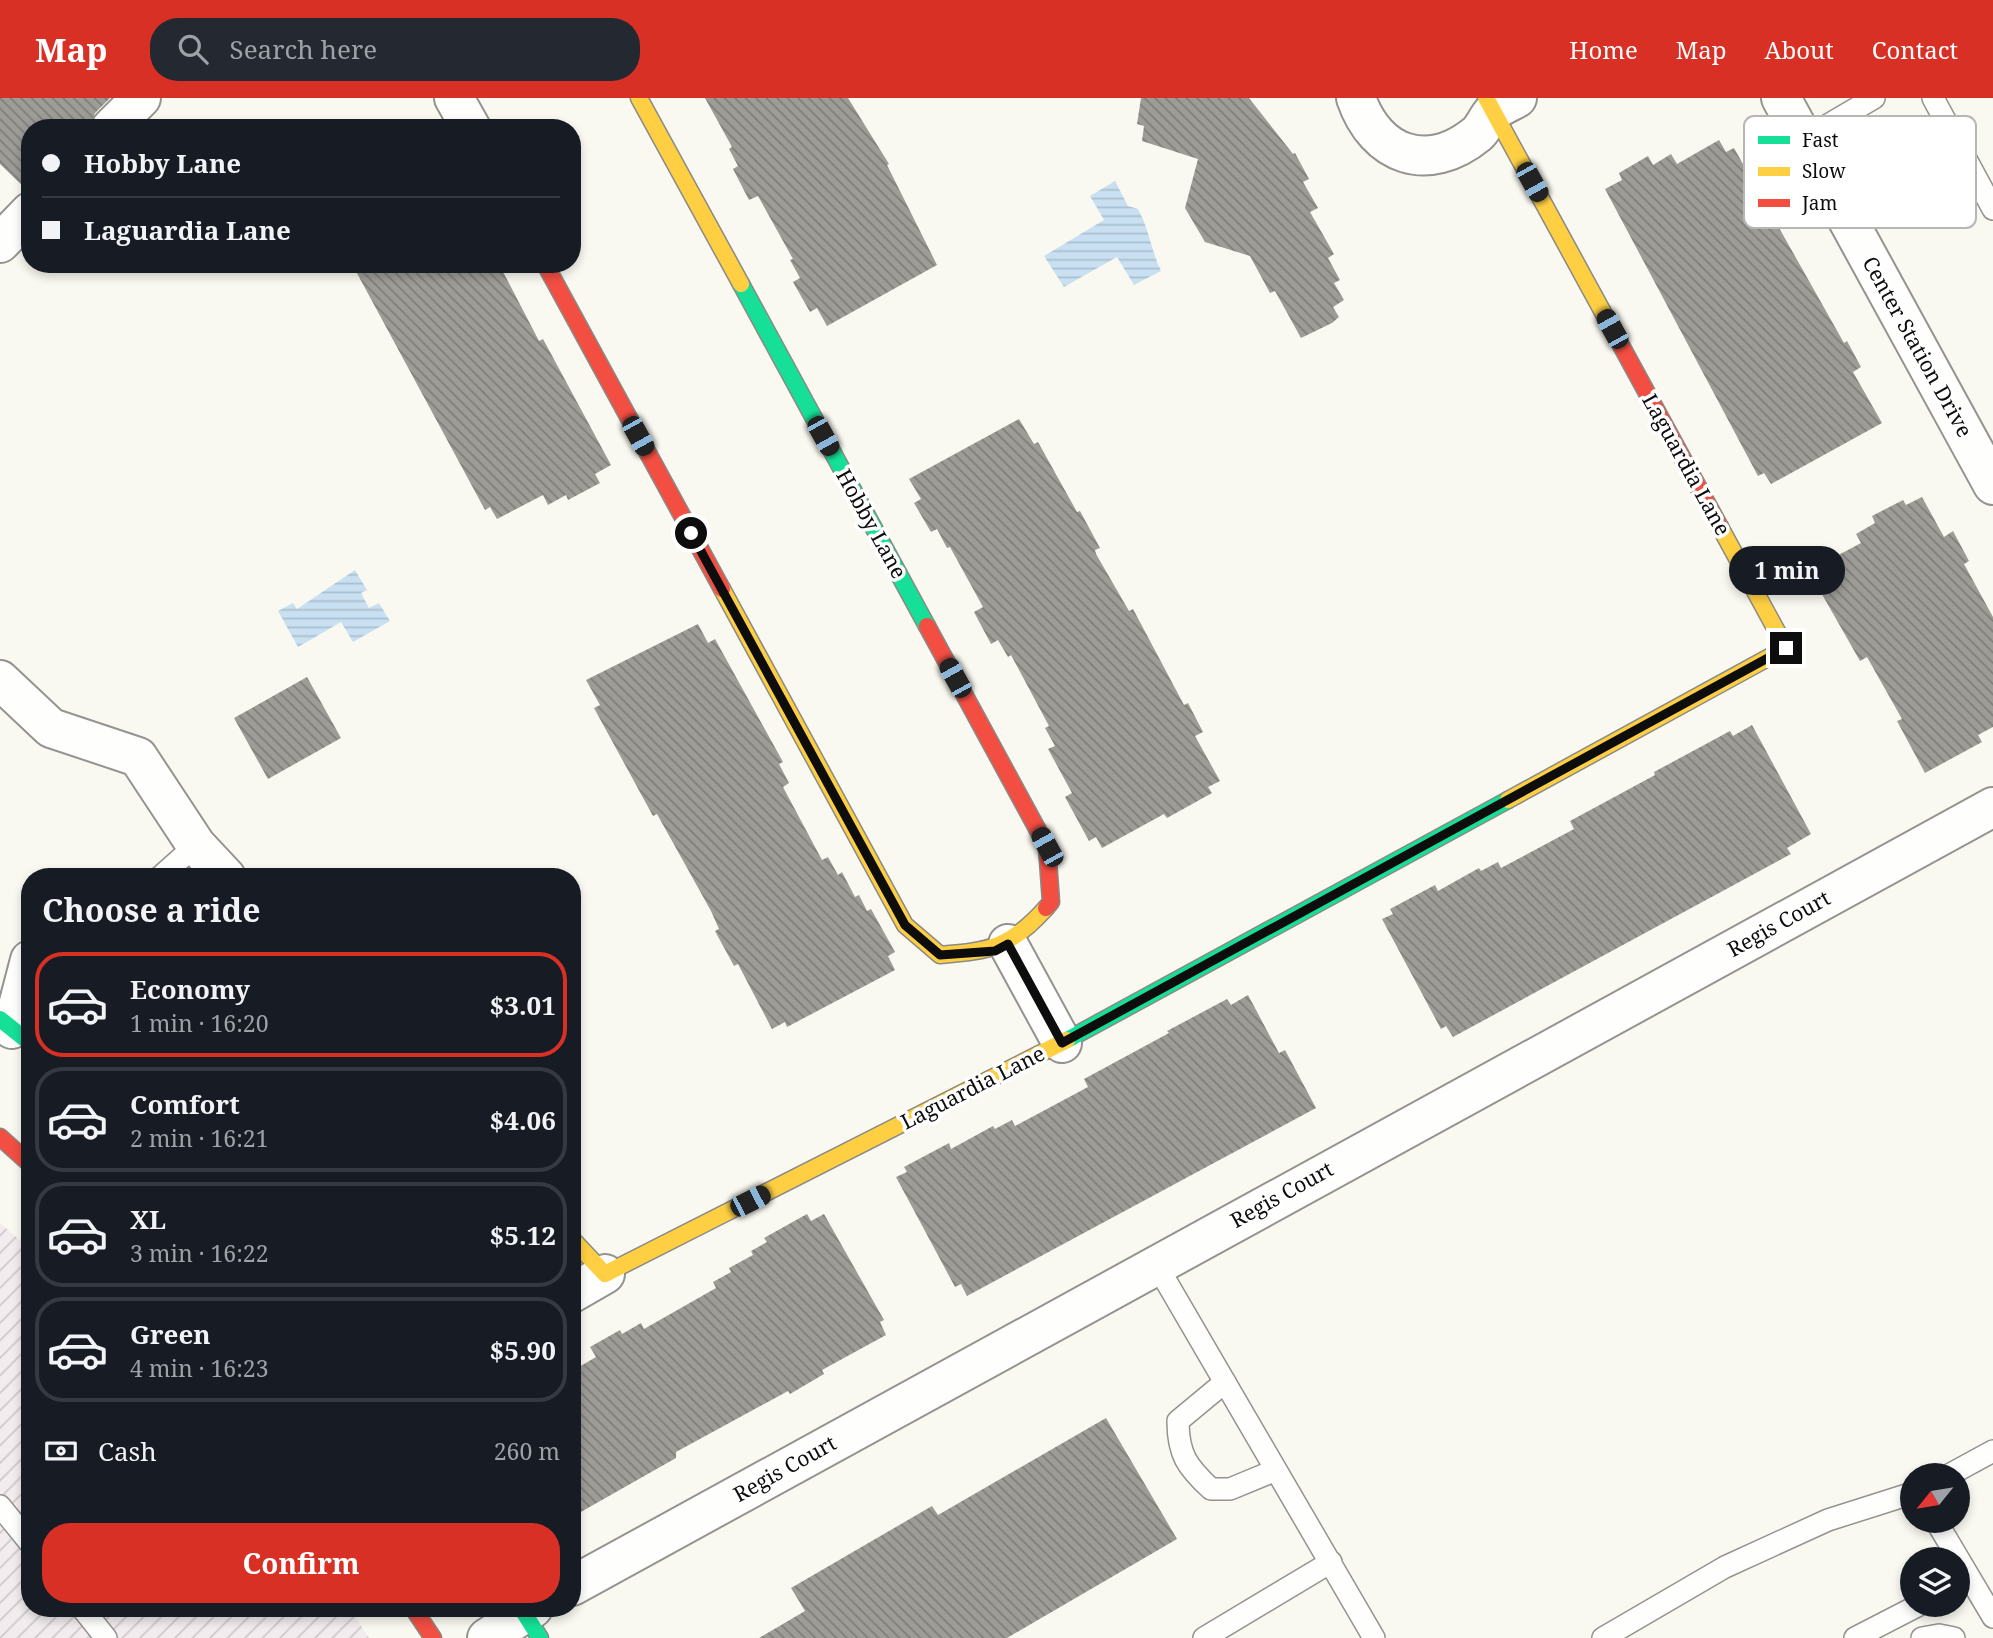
<!DOCTYPE html>
<html lang="en">
<head>
<meta charset="utf-8">
<style>
  body { margin:0; font-family:"Noto Serif",serif; background:#242831; color:#f1f3f6; height:100vh; display:flex; flex-direction:column; font-size:26px; white-space:nowrap }
  * { box-sizing:border-box; margin:0 }
  p { font-size:23px; color:#9ea1a6 }
  .icon { flex:none; width:38px; height:38px; fill:none; stroke:currentColor; stroke-width:2; stroke-linecap:round; stroke-linejoin:round }
  .map { position:relative; flex:1; overflow:hidden }
  .sheet { position:absolute; left:21px; top:770px; width:560px; height:749px; display:flex; flex-direction:column; background:#171b24; border-radius:28px; box-shadow:0 4px 10px #0003 }
  .sheet>* { flex:none }
  .banner { position:absolute; left:21px; top:21px; width:560px; height:154px; border-radius:28px; box-shadow:0 4px 10px #0003; display:grid; align-content:center; height:154px; padding:0 21px; background:#171b24 }
  .needle { width:46px; rotate:240deg }
  .buttons { position:absolute; left:1900px; top:1365px; display:grid; gap:14px }
  .buttons a { display:grid; place-items:center; width:70px; height:70px; border-radius:50%; background:#171b24; box-shadow:0 4px 10px #0003; font-size:35px }
  .end { position:absolute; width:32px; height:32px; margin:-16px; border:9px solid #0d0d0d; background:#fff; box-shadow:0 0 0 4px #fff }
  .from { border-radius:50% }
  .bubble { position:absolute; height:49px; border-radius:24px; background:#171b24; box-shadow:0 4px 10px #0003; font-size:23px; font-weight:700; line-height:49px; text-align:center }
  .car { position:absolute; width:21px; height:42px; margin:-21px -10px; border-radius:9px; box-shadow:0 0 5px 2px #0007; background:linear-gradient(#222 24%,#8ab4d8 0 40%,#222 0 76%,#8ab4d8 0 86%,#222 0) }
  .banner b { display:flex; align-items:center; gap:24px; height:66px; font-size:26px }
  .banner b+b { border-top:2px solid #363941 }
  .banner i { width:18px; height:18px; background:#f1f3f6 }
  ul { padding:0; list-style:none }
  li { display:flex; align-items:center; gap:21px; height:105px; margin:0 14px 10px; padding:0 7px; border:4px solid #363941; border-radius:28px }
  li div { flex:1 }
  li b { display:block; font-size:26px }
  li em { font-style:normal; font-weight:700 }
  li.current { border-color:#d93025 }
  li>.icon { width:63px; height:63px; stroke-width:1.5 }
  h2 { padding:0 21px; font-size:32px; line-height:84px }
  .pay { display:flex; align-items:center; gap:18px; height:77px; padding:0 21px; font-size:26px }
  .pay p { margin-inline-start:auto }
  .button { display:flex; gap:14px; margin-top:auto; padding:14px 21px }
  .button a { flex:1; height:80px; border-radius:28px; background:#d93025; color:#fff; font-size:28px; font-weight:700; line-height:80px; text-align:center }
  header { display:flex; align-items:center; gap:42px; box-sizing:border-box; height:98px; padding:0 35px; background:#d93025; color:#fff }
  header strong { font-size:33px }
  nav { display:flex; gap:38px; margin-inline-start:auto; font-size:24px }
  .search { width:490px; height:63px; background:#242831; display:flex; align-items:center; gap:18px; box-sizing:border-box; padding:0 24px; border-radius:28px; color:#9ea1a6; font-size:26px }
  .map>svg:first-child { display:block }
  .industrial { fill:url(#industrial-furrows) }
  .water { fill:url(#water-rules) }
  .building { fill:url(#building-back-hatch) }
  .lines { fill:none; stroke-linecap:round; stroke-linejoin:round }
  .lane-casing { stroke:#949390; stroke-width:24 }
  .street-casing { stroke:#949390; stroke-width:42 }
  .fast-casing { stroke:#8a8a86; stroke-width:19 }
  .slow-casing { stroke:#8a8a86; stroke-width:19 }
  .jam-casing { stroke:#8a8a86; stroke-width:19 }
  .lane { stroke:#fefefd; stroke-width:21 }
  .street { stroke:#fefefd; stroke-width:38 }
  .fast { stroke:#16e098; stroke-width:16 }
  .slow { stroke:#ffcf43; stroke-width:16 }
  .jam { stroke:#f24e42; stroke-width:16 }
  .route { stroke:#0d0d0d; stroke-width:9 }
  .labels { text-anchor:middle; stroke-width:7; stroke-linejoin:round; paint-order:stroke }
  .street-label { font-size:21px; fill:#0d0d0d; stroke:#fff }
  .key { fill:#fff; stroke:#b6b6b6; stroke-width:2 }
  .key-label { font-size:19px; fill:#0d0d0d }
</style>
</head>
<body>
<header>
<strong>Map</strong>
<div class="search"><svg class="icon" aria-label="search" viewBox="0 0 24 24"><circle cx="10" cy="10" r="6"/><path d="M15 15l6 6"/></svg>Search here</div>
<nav><a>Home</a><a>Map</a><a>About</a><a>Contact</a></nav>
</header>
<div class="map">
<svg width="1993" height="1540" viewBox="0 0 1993 1540">
  <defs>
    <pattern id="industrial-furrows" width="10" height="10" patternUnits="userSpaceOnUse" patternTransform="scale(1.75)"><rect width="10" height="10" fill="#f2ecee"/><path d="M-1 1l2-2M0 10L10 0M9 11l2-2" fill="none" stroke="#cec9cb"/></pattern>
    <pattern id="water-rules" width="6" height="5" patternUnits="userSpaceOnUse" patternTransform="scale(1.75)"><rect width="6" height="5" fill="#c9e0f2"/><path d="M0 2.5h6" fill="none" stroke="#abbfce"/></pattern>
    <pattern id="building-back-hatch" width="6" height="6" patternUnits="userSpaceOnUse" patternTransform="scale(1.75)"><rect width="6" height="6" fill="#9d9c97"/><path d="M-1 5l2 2M0 0l6 6M5-1l2 2" fill="none" stroke="#7e7e7a"/></pattern>
  </defs>
  <rect width="100%" height="100%" fill="#faf9f1"/>
  <path class="industrial" d="M0,1125L30,1151V1510H349L369,1540H0Z"/>
  <path class="water" d="M1115,83L1128,108L1138,111C1149,131 1151,152 1161,173L1134,187L1117,159L1064,189L1044,158L1104,122L1090,98Z
    M355,472L367,492L361,495L369,510L379,505L390,523L353,544L341,524L298,549L278,513L293,505L297,511Z"/>
  <path class="building" d="M0,0H110L95,15L90,30H30L28,93L0,66Z
    M705,0H848L889,66L887,67L937,167L827,228L817,210L810,214L793,184L800,180L790,162L793,161L758,98L749,102L733,71L738,68L729,51L732,49Z
    M1141,0H1249L1293,56L1295,55L1309,81L1303,84L1318,110L1310,114L1334,156L1328,160L1340,182L1334,185L1344,202L1333,209L1339,219L1332,225L1301,240L1275,193L1270,195L1250,158L1205,144L1185,110L1198,61L1142,43L1144,28L1137,26Z
    M1719,42L1726,54L1734,50L1844,245L1847,243L1861,269L1853,274L1882,325L1771,386L1764,375L1758,378L1605,91L1622,82L1619,75L1648,58L1653,67L1671,56L1677,66Z
    M352,166H499L539,243L543,241L611,367L595,376L600,385L568,402L566,397L548,407L543,397L497,421L490,409L485,412Z
    M1019,321L1034,346L1038,344L1077,414L1080,413L1100,450L1095,452L1096,456L1129,513L1133,511L1184,607L1188,605L1203,634L1195,638L1220,683L1208,689L1212,695L1167,720L1164,716L1102,750L1096,739L1089,743L1065,699L1072,695L1048,651L1055,648L1045,630L1049,628L1011,557L1008,559L998,542L991,546L974,514L983,509L950,449L947,450L937,431L931,434L914,405L921,401L909,381Z
    M1922,399L1944,439L1953,433L1969,463L1964,466L1993,519V629L1978,637L1982,644L1925,675L1897,623L1902,621L1867,559L1860,563L1819,491L1826,487L1816,469L1861,445L1856,436L1875,425L1872,418L1903,402L1906,407Z
    M698,526L708,545L715,541L783,664L779,666L789,685L783,689L822,762L828,759L838,777L842,774L855,799L859,797L867,813L871,811L895,854L888,858L895,872L787,929L785,924L772,931L738,866L734,868L715,833L719,831L711,813L657,716L653,718L594,610L600,607L586,582Z
    M307,579L341,640L268,681L234,620Z
    M1752,627L1811,736L1787,750L1791,756L1453,939L1446,928L1441,931L1382,821L1393,816L1390,811L1435,787L1438,793L1479,770L1481,773L1498,764L1501,770L1574,731L1570,723L1655,677L1654,674L1730,633L1733,638Z
    M1248,897L1279,955L1285,952L1316,1010L967,1198L961,1186L955,1189L896,1079L907,1074L904,1069L949,1045L951,1051L993,1028L995,1031L1012,1022L1015,1028L1088,989L1084,981L1169,935L1167,933L1227,901L1231,907Z
    M807,1116L811,1123L824,1116L884,1222L880,1224L886,1237L822,1272L824,1276L790,1296L788,1293L676,1354V1360L572,1419V1273L596,1259L590,1249L620,1232L622,1236L641,1225L644,1231L716,1190L713,1184L731,1174L729,1170L753,1157L751,1153L767,1144L764,1140Z
    M1106,1320L1177,1441L1007,1540H759L805,1513L791,1490L932,1408L938,1417Z"/>
  <g class="lines">
    <defs>
      <path id="lane" d="M1933,0L1993,111
        M1804,41L1874,0
        M160,779L196,747
        M1156,1166L1374,1540
        M1225,1284L1178,1323C1178,1356 1187,1369 1211,1391H1230L1276,1372
        M1949,1377L1993,1353
        M0,1408L30,1445
        M1936,1423L1993,1519
        M82,1510L106,1540
        M1204,1540L1331,1464
        M1603,1540L1725,1469L1828,1422L1913,1395
        M1855,1540L1919,1507
        M1922,1540L1939,1537L1954,1540"/>
      <path id="street" d="M454,0L471,30
        M1356,0C1376,58 1428,76 1477,36C1484,30 1487,20 1493,14C1500,8 1510,4 1517,0
        M1781,0L1993,387
        M111,30L141,0
        M0,145L30,114
        M0,582L51,630L138,659L196,747L226,779
        M1008,846L1062,945
        M12,931L30,862
        M572,1195L605,1176
        M572,1488L1993,709
        M487,1540L533,1510"/>
      <path id="fast" d="M741,186L927,528
        M0,921L30,945
        M1067,942L1508,702
        M521,1510L540,1540"/>
      <path id="slow" d="M639,0L741,186
        M1486,0L1617,240
        M722,491L905,827L940,857C991,853 1011,849 1046,810
        M1508,702L1786,550L1720,429
        M572,1141L605,1176L1067,942"/>
      <path id="jam" d="M545,166L722,491
        M1617,240L1720,429
        M927,528L1047,749L1051,804L1046,810
        M0,1039L30,1066
        M413,1510L433,1540"/>
    </defs>
    <use href="#lane" class="lane-casing"/>
    <use href="#street" class="street-casing"/>
    <use href="#fast" class="fast-casing"/>
    <use href="#slow" class="slow-casing"/>
    <use href="#jam" class="jam-casing"/>
    <use href="#lane" class="lane"/>
    <use href="#street" class="street"/>
    <use href="#fast" class="fast"/>
    <use href="#slow" class="slow"/>
    <use href="#jam" class="jam"/>
  </g>
  <g class="lines">
    <path class="route" d="M691,435L905,827L940,857L995,853L1008,846L1062,945L1786,550"/>
  </g>
  <g class="labels">
    <g class="street-label">
      <text transform="translate(1917 249) rotate(61)" y="7">Center Station Drive</text>
      <text transform="translate(1686 367) rotate(61)" y="7">Laguardia Lane</text>
      <text transform="translate(871 426) rotate(61)" y="7">Hobby Lane</text>
      <text transform="translate(1779 826) rotate(-29)" y="7">Regis Court</text>
      <text transform="translate(973 990) rotate(-27)" y="7">Laguardia Lane</text>
      <text transform="translate(1282 1097) rotate(-29)" y="7">Regis Court</text>
      <text transform="translate(785 1371) rotate(-29)" y="7">Regis Court</text>
    </g>
  </g>
  <rect x="1744" y="18" width="232" height="112" rx="10" class="key"/>
  <rect x="1758" y="38" width="32" height="8" fill="#16e098"/>
  <rect x="1758" y="69" width="32" height="9" fill="#ffcf43"/>
  <rect x="1758" y="101" width="32" height="8" fill="#f24e42"/>
  <g class="key-label">
    <text x="1802" y="49">Fast</text>
    <text x="1802" y="80">Slow</text>
    <text x="1802" y="112">Jam</text>
  </g>
</svg>
<div class="buttons">
<a><svg class="needle" viewBox="-14 -14 28 28"><path d="M0-13l5 13h-10z" fill="#e53935"/><path d="M0 13l5-13h-10z" fill="#9ea1a6"/></svg></a>
<a><svg class="icon" aria-label="layers" viewBox="0 0 24 24"><path d="M12 4l9 5-9 5-9-5zM3 14l9 5 9-5"/></svg></a>
</div>
<i class="end from" style="left:691px;top:435px"></i>
<i class="end" style="left:1786px;top:550px"></i>
<div class="bubble" style="left:1729px;top:448px;width:116px">1 min</div>
<i class="car" style="left:1532px;top:84px;rotate:151deg"></i>
<i class="car" style="left:1612px;top:231px;rotate:331deg"></i>
<i class="car" style="left:638px;top:338px;rotate:151deg"></i>
<i class="car" style="left:823px;top:338px;rotate:151deg"></i>
<i class="car" style="left:955px;top:580px;rotate:331deg"></i>
<i class="car" style="left:1047px;top:749px;rotate:331deg"></i>
<i class="car" style="left:750px;top:1103px;rotate:63deg"></i>
<div class="banner">
<b><i class="from"></i>Hobby Lane</b>
<b><i></i>Laguardia Lane</b>
</div>
<section class="sheet">
<h2>Choose a ride</h2>
<ul>
<li class="current"><svg class="icon" aria-label="car" viewBox="0 0 24 24"><path d="M5 17H2v-5l4-1 3-4h7l3 4 3 1v5h-3M9 17h6M6 11h13"/><circle cx="7" cy="17" r="2"/><circle cx="17" cy="17" r="2"/></svg><div><b>Economy</b><p>1 min · 16:20</p></div><em>$3.01</em></li>
<li><svg class="icon" aria-label="car" viewBox="0 0 24 24"><path d="M5 17H2v-5l4-1 3-4h7l3 4 3 1v5h-3M9 17h6M6 11h13"/><circle cx="7" cy="17" r="2"/><circle cx="17" cy="17" r="2"/></svg><div><b>Comfort</b><p>2 min · 16:21</p></div><em>$4.06</em></li>
<li><svg class="icon" aria-label="car" viewBox="0 0 24 24"><path d="M5 17H2v-5l4-1 3-4h7l3 4 3 1v5h-3M9 17h6M6 11h13"/><circle cx="7" cy="17" r="2"/><circle cx="17" cy="17" r="2"/></svg><div><b>XL</b><p>3 min · 16:22</p></div><em>$5.12</em></li>
<li><svg class="icon" aria-label="car" viewBox="0 0 24 24"><path d="M5 17H2v-5l4-1 3-4h7l3 4 3 1v5h-3M9 17h6M6 11h13"/><circle cx="7" cy="17" r="2"/><circle cx="17" cy="17" r="2"/></svg><div><b>Green</b><p>4 min · 16:23</p></div><em>$5.90</em></li>
</ul>
<div class="pay"><svg class="icon" aria-label="cash" viewBox="0 0 24 24"><path d="M3 7h18v10H3z"/><circle cx="12" cy="12" r="2"/></svg>Cash<p>260 m</p></div>
<div class="button"><a>Confirm</a></div>
</section>
</div>
</body>
</html>
